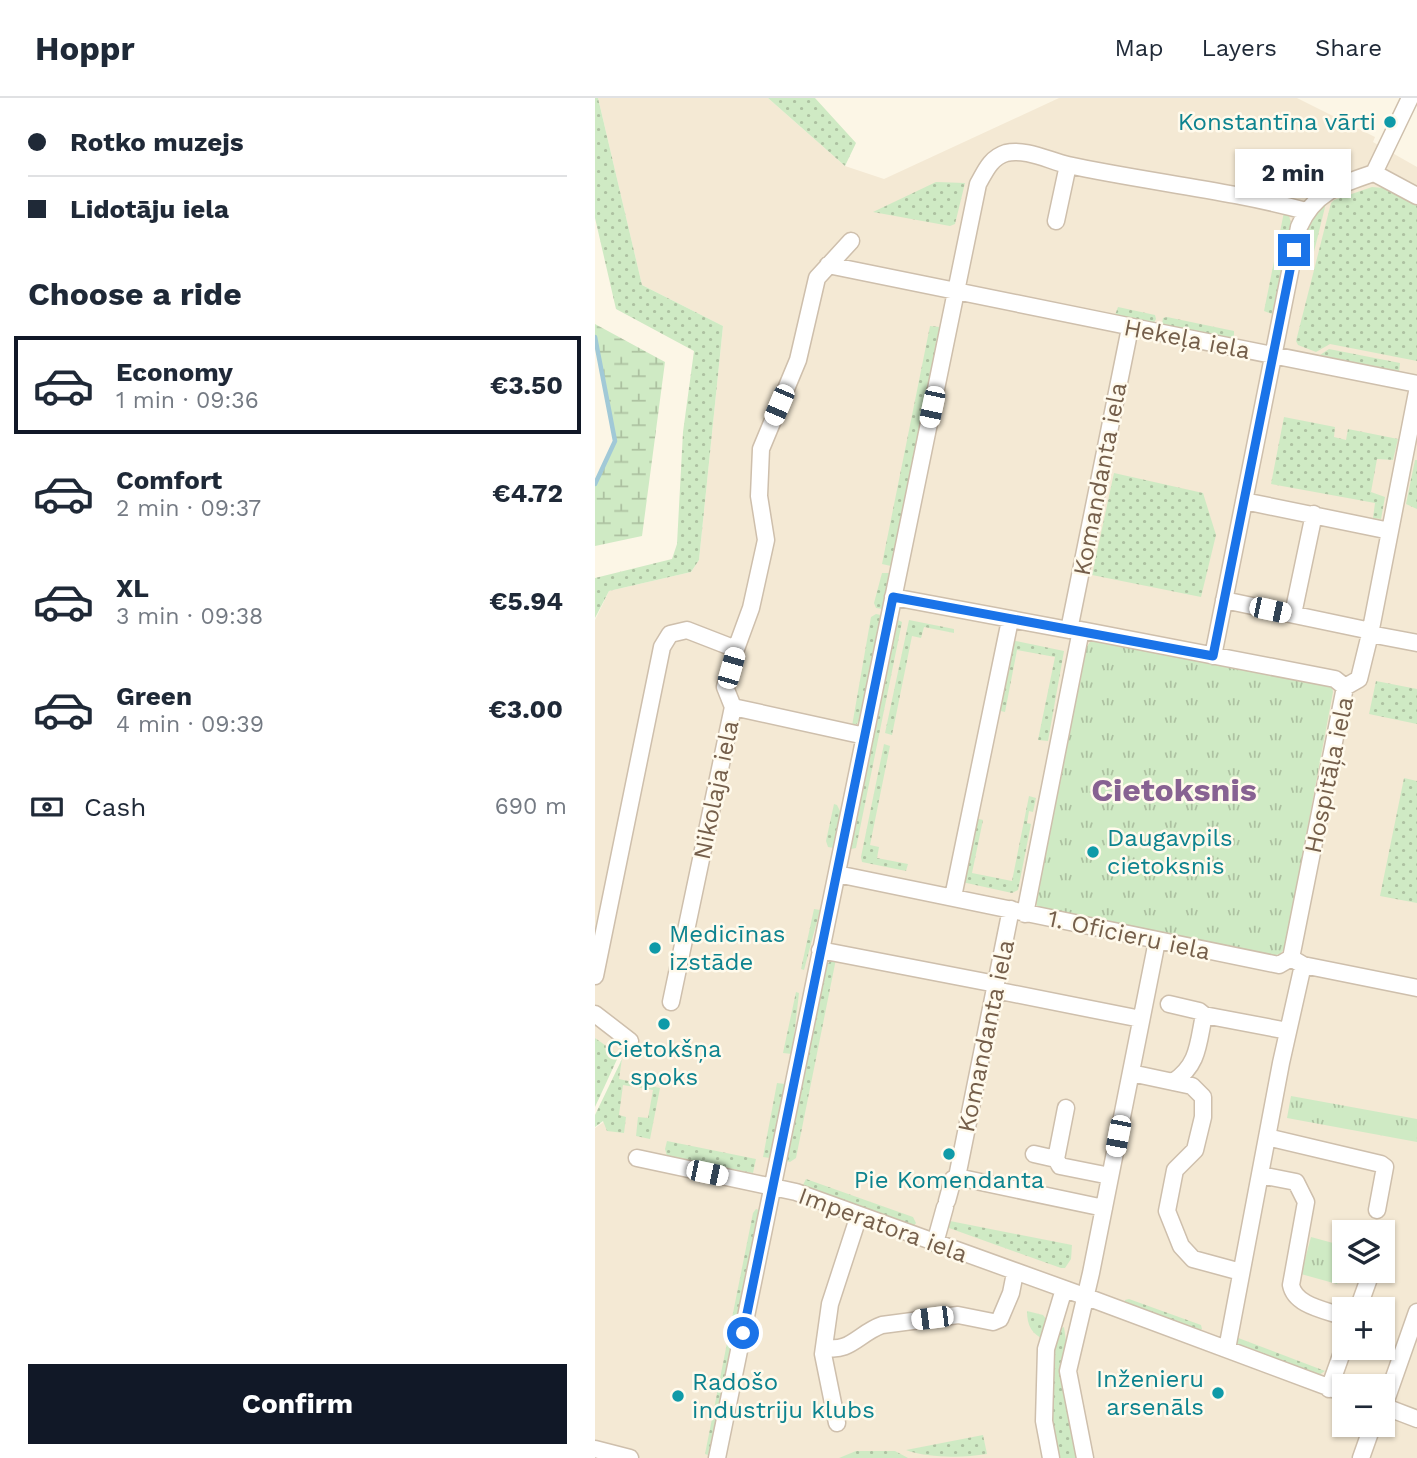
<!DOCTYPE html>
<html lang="en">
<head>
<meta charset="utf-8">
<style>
  body { margin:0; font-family:"Work Sans",sans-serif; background:#f6f6f7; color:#1f2937; height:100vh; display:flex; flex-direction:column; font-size:26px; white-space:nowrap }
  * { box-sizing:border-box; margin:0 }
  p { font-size:23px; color:#747a83 }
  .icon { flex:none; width:38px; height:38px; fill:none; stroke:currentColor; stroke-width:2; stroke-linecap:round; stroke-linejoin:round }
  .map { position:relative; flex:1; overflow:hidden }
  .drawer { display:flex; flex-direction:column; background:#fff; width:595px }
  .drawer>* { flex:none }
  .top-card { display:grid; align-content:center; height:154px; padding:0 28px; background:#fff }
  .tools { position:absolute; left:737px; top:1122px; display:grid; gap:14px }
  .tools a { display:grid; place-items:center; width:63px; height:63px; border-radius:0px; background:#fff; box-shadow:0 2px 5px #0004; font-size:35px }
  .end { position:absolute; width:32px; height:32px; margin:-16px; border:9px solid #1a73e8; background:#fff; box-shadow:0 0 0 4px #fff }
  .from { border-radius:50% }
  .bubble { position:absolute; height:49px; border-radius:0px; background:#fff; box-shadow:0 2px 5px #0004; font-size:23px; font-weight:700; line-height:49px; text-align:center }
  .car { position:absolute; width:21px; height:42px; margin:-21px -10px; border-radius:9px; box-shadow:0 0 5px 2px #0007; background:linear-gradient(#fff 24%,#345 0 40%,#fff 0 76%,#345 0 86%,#fff 0) }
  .top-card b { display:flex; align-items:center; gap:24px; height:66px; font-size:26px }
  .top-card b+b { border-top:2px solid #e0e1e3 }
  .top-card i { width:18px; height:18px; background:#1f2937 }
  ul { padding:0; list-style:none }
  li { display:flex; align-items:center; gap:21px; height:98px; margin:0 14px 10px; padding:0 14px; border:4px solid transparent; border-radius:0px }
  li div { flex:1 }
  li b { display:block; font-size:26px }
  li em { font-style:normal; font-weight:700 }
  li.selected { border-color:#111827 }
  li>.icon { width:63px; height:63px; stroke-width:1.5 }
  h2 { padding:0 28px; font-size:32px; line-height:84px }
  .pay { display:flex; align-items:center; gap:18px; height:77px; padding:0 28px; font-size:26px }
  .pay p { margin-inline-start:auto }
  .primary-button { display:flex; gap:14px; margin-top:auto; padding:14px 28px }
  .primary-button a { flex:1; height:80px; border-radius:0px; background:#111827; color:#fff; font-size:28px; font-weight:700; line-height:80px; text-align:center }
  header { display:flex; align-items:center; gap:42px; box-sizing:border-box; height:98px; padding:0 35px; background:#fff; border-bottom:2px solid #e0e1e3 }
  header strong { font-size:33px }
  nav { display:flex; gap:38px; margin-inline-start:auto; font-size:24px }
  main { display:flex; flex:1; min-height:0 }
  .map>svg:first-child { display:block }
  .residential { fill:#f4e9d4; fill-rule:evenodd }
  .grass { fill:url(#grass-dots) }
  .wetland { fill:url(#wetland-marsh) }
  .park { fill:url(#park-tufts) }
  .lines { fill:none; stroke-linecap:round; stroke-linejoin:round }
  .stream { stroke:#a1c9d7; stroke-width:4.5 }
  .minor-casing { stroke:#cebfac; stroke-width:19 }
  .minor { stroke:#fff; stroke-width:16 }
  .route { stroke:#1a73e8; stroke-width:9 }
  .culture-dot { fill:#0f9aa8; stroke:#fffaec; stroke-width:2.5 }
  .labels { text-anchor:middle; stroke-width:5; stroke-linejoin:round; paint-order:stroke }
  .culture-label { font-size:24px; fill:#0d838f; stroke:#fffaec; text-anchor:start }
  .street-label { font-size:24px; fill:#755f4b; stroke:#fffaec }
  .district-label { font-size:32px; font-weight:bold; fill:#876292; stroke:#fffaec }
</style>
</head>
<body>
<header>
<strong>Hoppr</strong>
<nav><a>Map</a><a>Layers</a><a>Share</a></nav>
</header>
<main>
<section class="drawer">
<div class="top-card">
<b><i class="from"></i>Rotko muzejs</b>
<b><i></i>Lidotāju iela</b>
</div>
<h2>Choose a ride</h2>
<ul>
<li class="selected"><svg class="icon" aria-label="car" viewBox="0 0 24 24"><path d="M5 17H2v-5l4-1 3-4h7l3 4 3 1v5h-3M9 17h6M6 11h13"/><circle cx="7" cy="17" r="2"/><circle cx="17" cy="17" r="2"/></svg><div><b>Economy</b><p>1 min · 09:36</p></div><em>€3.50</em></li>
<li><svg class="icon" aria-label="car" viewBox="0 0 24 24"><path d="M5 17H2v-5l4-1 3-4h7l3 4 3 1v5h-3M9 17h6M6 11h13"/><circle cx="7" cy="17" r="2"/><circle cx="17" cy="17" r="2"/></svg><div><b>Comfort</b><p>2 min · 09:37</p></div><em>€4.72</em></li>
<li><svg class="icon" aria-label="car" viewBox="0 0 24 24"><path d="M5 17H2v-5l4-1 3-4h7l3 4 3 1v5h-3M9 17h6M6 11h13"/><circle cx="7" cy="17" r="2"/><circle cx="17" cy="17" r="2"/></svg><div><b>XL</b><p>3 min · 09:38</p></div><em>€5.94</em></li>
<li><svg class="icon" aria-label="car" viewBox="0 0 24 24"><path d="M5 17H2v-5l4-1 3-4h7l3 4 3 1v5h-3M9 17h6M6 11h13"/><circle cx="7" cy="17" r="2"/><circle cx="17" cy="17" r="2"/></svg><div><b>Green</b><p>4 min · 09:39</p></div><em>€3.00</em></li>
</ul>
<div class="pay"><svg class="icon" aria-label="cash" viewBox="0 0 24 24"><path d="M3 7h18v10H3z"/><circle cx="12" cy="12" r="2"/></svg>Cash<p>690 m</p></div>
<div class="primary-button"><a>Confirm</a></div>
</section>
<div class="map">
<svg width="822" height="1360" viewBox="0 0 822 1360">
  <defs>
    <pattern id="grass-dots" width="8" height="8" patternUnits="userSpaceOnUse" patternTransform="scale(1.75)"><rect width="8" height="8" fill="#cfeac4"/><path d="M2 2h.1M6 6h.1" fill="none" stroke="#adc1a1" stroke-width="1.8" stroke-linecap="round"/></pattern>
    <pattern id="wetland-marsh" width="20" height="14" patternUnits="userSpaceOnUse" patternTransform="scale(1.75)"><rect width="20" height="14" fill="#cfeac4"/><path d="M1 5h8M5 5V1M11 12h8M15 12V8" fill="none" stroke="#adc1a1"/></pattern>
    <pattern id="park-tufts" width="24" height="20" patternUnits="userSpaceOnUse" patternTransform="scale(1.75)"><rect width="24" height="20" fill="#cfeac4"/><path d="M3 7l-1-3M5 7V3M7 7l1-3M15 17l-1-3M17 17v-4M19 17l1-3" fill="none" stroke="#adc1a1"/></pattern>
  </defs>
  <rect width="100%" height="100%" fill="#fcf6e6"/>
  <path class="residential" d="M3,0H173L250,68L289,81L464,0H702L780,39L778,44L822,69V1360H0V1030L16,1019L27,961L0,940V522L14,493L96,474L104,462L128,228L47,187ZM749,1134H788V1172H749ZM749,1211H788V1250H749ZM749,1288H788V1326H749Z"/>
  <path class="grass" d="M0,0H3L47,187L128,228L104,462L96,474L14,493L0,520V480L77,461L82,446L88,334L99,253L21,211L0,120Z
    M173,0H220L261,45L250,68Z
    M341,84L370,85L360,126L355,128L278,114Z
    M777,89L788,90L822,105V263L735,246L721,254L703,247L701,243L736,105L739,102Z
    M731,105L716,166L709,161C705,141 718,118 731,105Z
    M689,114L694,117L696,126L677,216L669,213Z
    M523,209L560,217L561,221L559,225L520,217Z
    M572,219L639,233V241L567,226L568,220Z
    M335,228L345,229L296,468L287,466Z
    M734,251L805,265L804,274L725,257Z
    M689,319L740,329L739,339L751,342L753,331L803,341L798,362L782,361L776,394L790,399L786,421L778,420L780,405L676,386Z
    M820,362H822V411L811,406Z
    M519,375L608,395L621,437L606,499L497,477Z
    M287,475H294L288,511L281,510L279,505Z
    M281,516L286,517L266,620L261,627L257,628L276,519Z
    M303,522L307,524L261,750L256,751Z
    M314,522L359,531V535L329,529L326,540L317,538L297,637L290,635Z
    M416,542L469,553L453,643L443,642L460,559L422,552L410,614L401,612Z
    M781,583L822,591V626L774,616Z
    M289,646L295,648L275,747L284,749L282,760L313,766L311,773L267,764L266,759Z
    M809,680L822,683V805L785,798Z
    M434,698L441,700L438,714L434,713L432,725L436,726L423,792L417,795L367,784L380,720L388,722L377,775L417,783Z
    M239,706L242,707L246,715L239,750L233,749L231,743Z
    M219,811L225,812L209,872L206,871Z
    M237,861H241L201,1060L195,1064L192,1063L231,868Z
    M201,894L204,895L197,956L188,955Z
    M0,940L24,957L0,1009Z
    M27,961L24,981L65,990L55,1041L41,1038L43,1019L53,1020L58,992L28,987L24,1017L31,1019L29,1035L12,1033L8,1023L0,1029V1017Z
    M182,985L190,986L175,1060L168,1059Z
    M72,1043L161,1061L158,1075L72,1058L70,1051Z
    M211,1081L318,1119L321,1125L319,1128L207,1089Z
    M161,1111L164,1112L142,1224L137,1220L158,1115Z
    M355,1123L477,1147L476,1161L470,1170H466L354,1130L352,1124Z
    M534,1201L606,1227L607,1231L604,1233L529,1206L530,1202Z
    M432,1213L448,1217L455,1226L450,1242C437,1236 432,1228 432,1213Z
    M469,1229L471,1243L466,1278L481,1360H461L453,1308L461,1233Z
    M638,1238L730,1273L724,1277L717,1276L641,1247Z
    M135,1241L138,1242L113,1357L110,1356L132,1245Z
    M388,1337L392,1356C368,1360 332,1360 311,1352Z
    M261,1353H300L313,1360H244Z"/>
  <path class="wetland" d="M0,226L70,264L47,438L0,448V386L20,343L0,239Z"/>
  <path class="park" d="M505,542L737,588L738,594L690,850L685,856L677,858L447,812L442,808L441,801L490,551L495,544Z
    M696,998L822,1021V1044L692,1020Z
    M716,1139L749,1148V1160L742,1186L706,1176Z"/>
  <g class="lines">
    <path class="stream" d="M0,239L20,343L0,386"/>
    <defs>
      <path id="minor" d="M779,75L822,98
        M461,123L473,67
        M233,167C430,206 625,248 822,286
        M649,403L795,433
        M298,499L474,532H486L740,581L750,589
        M629,502L776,533
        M698,516L719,416
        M474,532L535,230
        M775,536L822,545
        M618,558L704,129C719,94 746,86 779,75L815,0
        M138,609L270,638
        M242,776L684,867L696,860L708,867L822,890
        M358,799L415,522
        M430,816L486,532
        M225,852L401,886
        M696,860L750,589L764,581L775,536L822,294
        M0,878L67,549L75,536L92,532L141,551
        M400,892L546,921
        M76,904L138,609L130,589L141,551L156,510L171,442L164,398L166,351L203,262L222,180L256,143
        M574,906L604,913L609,917
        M0,916L35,943
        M536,975L597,988L608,999V1019L600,1052L580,1072L572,1113L586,1148L598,1161L646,1174
        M578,984C604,967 603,945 609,917L693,933
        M471,1010L461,1061L465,1068L515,1078
        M672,1039L786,1066L790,1069L782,1112
        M439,1056L461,1061
        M42,1060L201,1094L489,1198L749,1295
        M665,1077L701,1084L711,1104L696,1187C700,1208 731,1212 749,1219
        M362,1079L509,1110
        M352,1103L358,1081L362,1079L416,811
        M340,1145L350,1109
        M763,1211L777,1172
        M229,1249C254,1256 264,1235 287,1227L363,1217L398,1224L405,1221L416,1195L420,1175
        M632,1251L686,965L708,867
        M734,1291L749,1249
        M788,1308L822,1321
        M789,1308L822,1214
        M242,1325L228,1256L235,1206L264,1117
        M0,1351L35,1360
        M122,1360L383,86C390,74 395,60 411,55C430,50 455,63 473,67C552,84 633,92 711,113
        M456,1360L449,1323L451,1251L469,1191
        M490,1360L473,1273L496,1175L562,843
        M766,1360L778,1326"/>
    </defs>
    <use href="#minor" class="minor-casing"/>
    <use href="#minor" class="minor"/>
  </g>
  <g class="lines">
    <path class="route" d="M148,1235L298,499L618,558L699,152"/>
  </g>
  <g class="culture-dot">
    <circle cx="795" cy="24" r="7"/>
    <circle cx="498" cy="754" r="7"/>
    <circle cx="60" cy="850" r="7"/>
    <circle cx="69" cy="926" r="7"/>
    <circle cx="354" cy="1056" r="7"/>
    <circle cx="623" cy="1295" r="7"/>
    <circle cx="83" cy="1298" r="7"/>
  </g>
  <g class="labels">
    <g class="culture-label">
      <text x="781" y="32" text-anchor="end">Konstantīna vārti</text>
      <text x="512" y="748">Daugavpils<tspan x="512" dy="28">cietoksnis</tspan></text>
      <text x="74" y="844">Medicīnas<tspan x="74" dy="28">izstāde</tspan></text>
      <text x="69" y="959" text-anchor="middle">Cietokšņa<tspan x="69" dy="28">spoks</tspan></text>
      <text x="354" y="1090" text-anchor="middle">Pie Komendanta</text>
      <text x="609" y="1289" text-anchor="end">Inženieru<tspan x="609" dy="28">arsenāls</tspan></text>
      <text x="97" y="1292">Radošo<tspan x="97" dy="28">industriju klubs</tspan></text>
    </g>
    <g class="street-label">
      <text transform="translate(592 241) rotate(11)" y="8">Hekeļa iela</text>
      <text transform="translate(505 381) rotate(-79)" y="8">Komandanta iela</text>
      <text transform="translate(734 677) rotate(-78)" y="8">Hospitāļa iela</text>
      <text transform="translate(121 692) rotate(-78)" y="8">Nikolaja iela</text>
      <text transform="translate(534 837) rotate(12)" y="8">1. Oficieru iela</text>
      <text transform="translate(391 938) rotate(-78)" y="8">Komandanta iela</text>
      <text transform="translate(288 1127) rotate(20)" y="8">Imperatora iela</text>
    </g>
    <g class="district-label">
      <text x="579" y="703">Cietoksnis</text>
    </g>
  </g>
</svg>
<div class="tools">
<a><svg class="icon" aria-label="layers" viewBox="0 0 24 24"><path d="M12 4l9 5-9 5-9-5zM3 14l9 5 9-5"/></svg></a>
<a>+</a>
<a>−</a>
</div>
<i class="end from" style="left:148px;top:1235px"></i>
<i class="end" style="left:699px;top:152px"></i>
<div class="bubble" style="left:640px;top:51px;width:116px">2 min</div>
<i class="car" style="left:184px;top:307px;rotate:203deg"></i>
<i class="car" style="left:337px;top:309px;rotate:192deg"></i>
<i class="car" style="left:675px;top:512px;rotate:102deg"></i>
<i class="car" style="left:136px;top:570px;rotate:16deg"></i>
<i class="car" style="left:523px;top:1038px;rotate:191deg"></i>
<i class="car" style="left:112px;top:1075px;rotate:102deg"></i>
<i class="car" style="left:337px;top:1220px;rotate:263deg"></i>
</div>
</main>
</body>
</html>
